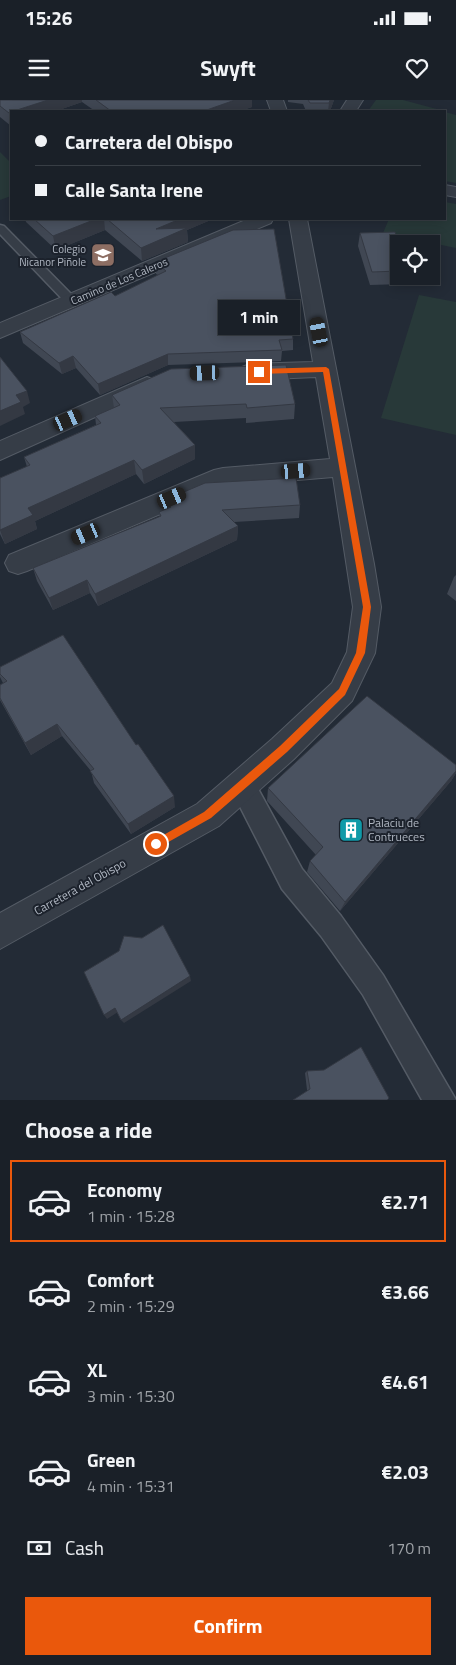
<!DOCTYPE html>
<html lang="en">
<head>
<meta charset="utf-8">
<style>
  body { margin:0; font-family:"Titillium Web",sans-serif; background:#272d34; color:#f1f3f6; height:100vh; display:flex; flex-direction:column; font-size:19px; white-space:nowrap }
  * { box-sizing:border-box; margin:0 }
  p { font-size:16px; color:#9fa3a8 }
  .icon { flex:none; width:28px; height:28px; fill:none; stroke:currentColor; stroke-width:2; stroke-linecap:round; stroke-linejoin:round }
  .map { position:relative; height:1000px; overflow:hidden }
  .panel { display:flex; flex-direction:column; background:#1a2028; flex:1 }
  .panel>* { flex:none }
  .top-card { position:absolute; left:10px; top:10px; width:436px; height:110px; border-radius:0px; box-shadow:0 2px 12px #0003,0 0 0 1px #383e45; display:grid; align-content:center; height:110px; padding:0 25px; background:#1a2028 }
  .controls { position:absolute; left:390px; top:135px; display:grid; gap:10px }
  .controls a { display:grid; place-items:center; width:50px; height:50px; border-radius:0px; background:#1a2028; box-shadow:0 2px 12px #0003,0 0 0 1px #383e45; font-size:25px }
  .end { position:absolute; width:22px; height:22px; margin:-11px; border:6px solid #ea580c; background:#fff; box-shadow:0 0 0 2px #fff }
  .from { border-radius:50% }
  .bubble { position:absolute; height:35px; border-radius:0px; background:#1a2028; box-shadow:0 2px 12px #0003,0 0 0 1px #383e45; font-size:16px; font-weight:700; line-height:35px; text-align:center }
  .car { position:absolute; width:15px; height:30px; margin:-15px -8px; border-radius:6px; box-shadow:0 0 4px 1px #0007; background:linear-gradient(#222 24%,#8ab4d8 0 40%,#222 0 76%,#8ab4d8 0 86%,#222 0) }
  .top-card b { display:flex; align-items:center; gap:18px; height:48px; font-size:19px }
  .top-card b+b { border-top:1px solid #383e45 }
  .top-card i { width:12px; height:12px; background:#f1f3f6 }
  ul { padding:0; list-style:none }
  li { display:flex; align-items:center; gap:15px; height:82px; margin:0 10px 8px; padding:0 15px; border:2px solid transparent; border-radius:0px }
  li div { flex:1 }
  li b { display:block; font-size:19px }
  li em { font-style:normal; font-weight:700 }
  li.on { border-color:#ea580c }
  li>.icon { width:45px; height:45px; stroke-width:1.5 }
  h2 { padding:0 25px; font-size:22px; line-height:60px }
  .pay { display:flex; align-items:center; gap:12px; height:55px; padding:0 25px; font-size:19px }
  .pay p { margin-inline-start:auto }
  .primary-button { display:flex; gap:10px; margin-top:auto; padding:10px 25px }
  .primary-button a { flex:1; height:58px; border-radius:0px; background:#ea580c; color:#fff; font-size:20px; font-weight:700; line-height:58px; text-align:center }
  .status { display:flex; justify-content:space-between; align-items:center; height:35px; padding:0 25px; background:#1a2028; direction:ltr }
  .status svg { height:14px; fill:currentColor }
  header { display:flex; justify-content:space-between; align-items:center; height:65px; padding:0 25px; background:#1a2028; font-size:22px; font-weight:700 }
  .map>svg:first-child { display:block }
  .green { fill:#283939 }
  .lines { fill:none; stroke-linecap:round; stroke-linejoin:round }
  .service-casing { stroke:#545b65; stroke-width:3 }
  .pedestrian-casing { stroke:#545b65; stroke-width:3 }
  .minor-casing { stroke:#545b65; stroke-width:2 }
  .service { fill:#363d47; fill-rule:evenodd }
  .pedestrian { fill:#363d47; fill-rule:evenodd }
  .minor { fill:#363d47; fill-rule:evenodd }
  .wall { fill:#404753 }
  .shaded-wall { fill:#343943 }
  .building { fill:#4a5260; stroke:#343943 }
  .route { fill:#ea580c }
  .labels { text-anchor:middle; stroke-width:4; stroke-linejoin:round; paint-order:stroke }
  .far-poi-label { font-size:11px; fill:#b1b8c3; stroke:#1c222c; text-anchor:end }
  .far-street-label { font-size:11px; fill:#b1b8c3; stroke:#1c222c }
  .poi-label { font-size:12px; fill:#b1b8c3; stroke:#1c222c; text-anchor:start }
  .street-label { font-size:12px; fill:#b1b8c3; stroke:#1c222c }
</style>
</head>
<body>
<div class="status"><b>15:26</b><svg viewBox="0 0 49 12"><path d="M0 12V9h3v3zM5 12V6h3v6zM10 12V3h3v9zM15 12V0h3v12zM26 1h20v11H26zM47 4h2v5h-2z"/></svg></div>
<header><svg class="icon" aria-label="menu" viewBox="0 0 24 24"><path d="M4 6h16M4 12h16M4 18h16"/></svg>Swyft<svg class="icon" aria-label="heart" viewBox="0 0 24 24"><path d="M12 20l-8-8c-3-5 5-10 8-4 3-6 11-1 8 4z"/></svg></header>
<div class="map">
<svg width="456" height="1000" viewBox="0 0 456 1000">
  <rect width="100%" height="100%" fill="#232b36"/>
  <path class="green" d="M376,0H403L444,11H368Z
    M445,12L456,15V83L445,81Z
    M0,52L11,63V96L0,100Z
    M445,102L456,104V148L383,133L389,119H445Z
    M419,195L456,202V335L381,318Z"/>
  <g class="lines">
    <defs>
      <path id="service" d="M0,125L4,126L75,198V204H67L0,134Z"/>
      <path id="pedestrian" d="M242,673L251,676L302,769L341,816L383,875L456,1000H422L363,895L321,836L282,789L229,685L233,676Z"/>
      <path id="minor" d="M267,0H283L287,11H271Z
        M347,0H363L356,11H340Z
        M445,85L456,87V97L445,95Z
        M248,119H273L271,123L0,238V223Z
        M289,119H307L374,464L381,507L375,553L352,601L294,659L219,726L0,849V813L197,704L272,639L332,583L347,552L353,507L333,377L226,386L27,471L18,474L9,471L5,463L9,455L214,370L223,368L330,359L316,277L250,280L242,277L239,272L242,267L250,264L313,262Z
        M147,277L155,280L158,285L155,290L0,360V341Z"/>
    </defs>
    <use href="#service" class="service-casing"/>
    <use href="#pedestrian" class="pedestrian-casing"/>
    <use href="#minor" class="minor-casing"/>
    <use href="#service" class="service"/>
    <use href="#pedestrian" class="pedestrian"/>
    <use href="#minor" class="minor"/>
  </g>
  <path class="wall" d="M0,0H252V7L240,11H95L82,2L56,11H11V26L0,17Z
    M288,0H334L330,11H306L303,4L288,2Z
    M25,119H213L187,130L188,142L142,161L105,130L56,150L26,122Z
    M360,133L399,145V176H405L403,184L370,185L358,146Z
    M155,162L293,239V250L282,251L281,261L168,265L100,295L76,268L62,274L23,243L20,232L115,196L158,175L156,174Z
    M112,295L295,304L294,319L246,323V318L174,322L195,345V359L144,384L136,374L35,421L37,429L5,444L0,434V378L27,367L24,357L96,325L95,316L114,308Z
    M165,400L300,405L299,418L234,422L238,426L237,440L98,506L90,493L53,510L37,481L33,468L159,417V412L166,409Z
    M456,475V501L447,494L454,477Z
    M0,567L175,707L131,734L94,683L91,671L62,636L31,655L0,600V585L3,583L0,577Z
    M456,665V673L451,681L340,811L307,772L310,761L316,755L267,701L268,688Z
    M307,971L387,1000L307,990L305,973Z"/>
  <path class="shaded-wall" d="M48,0H82V2L56,11H14Z
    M235,0H252V7L240,11H204Z
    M330,0H334L330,11H328L329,3Z
    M11,12V25L9,13Z
    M96,119H104L105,130L56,150L53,136Z
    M180,119H213L187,130L188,142L142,161L141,148L156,129Z
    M168,254V265L100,295L98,284Z
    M73,256L76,268L62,274L59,263Z
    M27,291L30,303L23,307L25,314L0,326V311L16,295Z
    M195,345V359L144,384L142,370Z
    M134,360L136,374L35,421L37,429L5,444L0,430L28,408Z
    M238,426L237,440L98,506L95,494Z
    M87,480L90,493L53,510L49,498Z
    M57,624L62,636L31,655L25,643Z
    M456,671V673L451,681L340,811L345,802Z
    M174,696L175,707L131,734L128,724Z
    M190,876L191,881L124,923L121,920Z
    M115,908L118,912L107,919L104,915Z"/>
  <path class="building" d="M0,0H48L14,11H11V12L9,13L0,6Z
    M96,0H235L204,11H111Z
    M308,0H330L329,3H310Z
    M34,119H96L53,136Z
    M107,119H180L156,129L187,128L141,148Z
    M274,129L293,239L279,240L282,250L168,254L98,284L73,256L59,263L20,232L111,192L115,196L166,171L155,162L233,130Z
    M395,132L399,145V171L372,172L360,133Z
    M0,257L27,291L16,295L21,302L0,311Z
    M286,265L295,304L247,308L246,304L160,308L195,345L142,370L134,360L28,408L33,415L0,430V378L30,365L24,357L101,323L95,316L120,305L112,295L171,269Z
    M296,378L300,405L222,410L238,426L95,494L87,480L49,498L33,468L161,416L159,412L171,407L165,400L205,383Z
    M63,535L136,645L138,644L174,696L128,724L90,671L94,669L57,624L25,643L0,598V585L7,581L0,574V567Z
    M367,596L456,665V671L345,802L310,761L323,747L268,688Z
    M163,825L190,876L121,920L115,908L104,915L84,872L119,851L124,836L142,838Z
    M361,947L389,998L387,1000H293L310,989L307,971L324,970Z"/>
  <path class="route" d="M326,267L329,269L371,507L365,553L345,595L287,652L211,718L156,749L153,748V741L204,712L280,646L339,589L356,553L363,507L323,272L259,274L255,272L259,269Z"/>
  <defs>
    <symbol id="school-square" viewBox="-11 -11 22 22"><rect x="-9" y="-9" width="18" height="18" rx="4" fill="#8d6e63" stroke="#1c222c"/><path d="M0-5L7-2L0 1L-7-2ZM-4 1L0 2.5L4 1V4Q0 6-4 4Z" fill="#fff"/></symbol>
    <symbol id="building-square" viewBox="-11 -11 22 22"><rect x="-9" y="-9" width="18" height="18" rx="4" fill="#0f9aa8" stroke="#1c222c"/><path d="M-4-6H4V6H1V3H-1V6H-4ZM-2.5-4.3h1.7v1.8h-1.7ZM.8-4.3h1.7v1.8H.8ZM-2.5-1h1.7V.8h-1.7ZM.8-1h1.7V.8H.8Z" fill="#fff"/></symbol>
  </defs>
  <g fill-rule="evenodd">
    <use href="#school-square" x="89" y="141" width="28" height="28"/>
    <use href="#building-square" x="337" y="716" width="28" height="28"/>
  </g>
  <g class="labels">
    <g class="far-poi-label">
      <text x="86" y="153">Colegio<tspan x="86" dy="13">Nicanor Piñole</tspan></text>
    </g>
    <g class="far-street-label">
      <text transform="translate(119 181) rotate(-23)" y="4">Camino de Los Caleros</text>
    </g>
    <g class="poi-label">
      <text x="368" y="727">Palaciu de<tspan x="368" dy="14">Contrueces</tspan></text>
    </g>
    <g class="street-label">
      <text transform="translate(80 787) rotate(-29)" y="4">Carretera del Obispo</text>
    </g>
  </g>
</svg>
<div class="controls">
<a><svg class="icon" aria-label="locate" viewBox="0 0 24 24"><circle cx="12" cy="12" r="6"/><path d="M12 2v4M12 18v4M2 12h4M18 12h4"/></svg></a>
</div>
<i class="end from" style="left:156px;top:744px"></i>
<i class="end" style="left:259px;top:272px"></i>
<div class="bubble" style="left:218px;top:200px;width:82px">1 min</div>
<i class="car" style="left:319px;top:232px;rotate:349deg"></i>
<i class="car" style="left:205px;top:273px;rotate:268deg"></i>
<i class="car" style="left:68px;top:320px;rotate:66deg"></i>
<i class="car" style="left:296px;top:371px;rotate:86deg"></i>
<i class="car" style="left:172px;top:398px;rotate:67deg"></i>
<i class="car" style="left:86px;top:434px;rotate:247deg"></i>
<div class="top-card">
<b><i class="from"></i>Carretera del Obispo</b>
<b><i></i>Calle Santa Irene</b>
</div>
</div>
<section class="panel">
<h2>Choose a ride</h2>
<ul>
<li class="on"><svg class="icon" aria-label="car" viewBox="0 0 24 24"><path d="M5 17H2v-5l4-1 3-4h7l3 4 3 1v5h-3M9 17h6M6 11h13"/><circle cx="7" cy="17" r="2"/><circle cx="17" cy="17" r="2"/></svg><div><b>Economy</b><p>1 min · 15:28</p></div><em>€2.71</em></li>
<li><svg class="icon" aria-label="car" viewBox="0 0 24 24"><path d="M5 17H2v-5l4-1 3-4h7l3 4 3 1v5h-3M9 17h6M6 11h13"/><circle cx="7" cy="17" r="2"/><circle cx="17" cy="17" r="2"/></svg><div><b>Comfort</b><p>2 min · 15:29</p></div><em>€3.66</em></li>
<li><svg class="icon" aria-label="car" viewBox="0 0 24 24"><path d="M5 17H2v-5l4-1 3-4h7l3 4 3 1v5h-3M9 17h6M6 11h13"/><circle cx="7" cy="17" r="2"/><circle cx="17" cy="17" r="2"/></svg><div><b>XL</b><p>3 min · 15:30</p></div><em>€4.61</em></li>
<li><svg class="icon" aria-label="car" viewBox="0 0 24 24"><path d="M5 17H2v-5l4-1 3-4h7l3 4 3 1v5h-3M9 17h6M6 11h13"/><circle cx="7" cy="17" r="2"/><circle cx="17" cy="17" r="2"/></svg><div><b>Green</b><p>4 min · 15:31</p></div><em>€2.03</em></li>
</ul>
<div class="pay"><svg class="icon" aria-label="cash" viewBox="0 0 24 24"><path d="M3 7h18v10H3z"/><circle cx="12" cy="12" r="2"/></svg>Cash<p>170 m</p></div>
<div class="primary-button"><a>Confirm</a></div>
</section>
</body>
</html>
